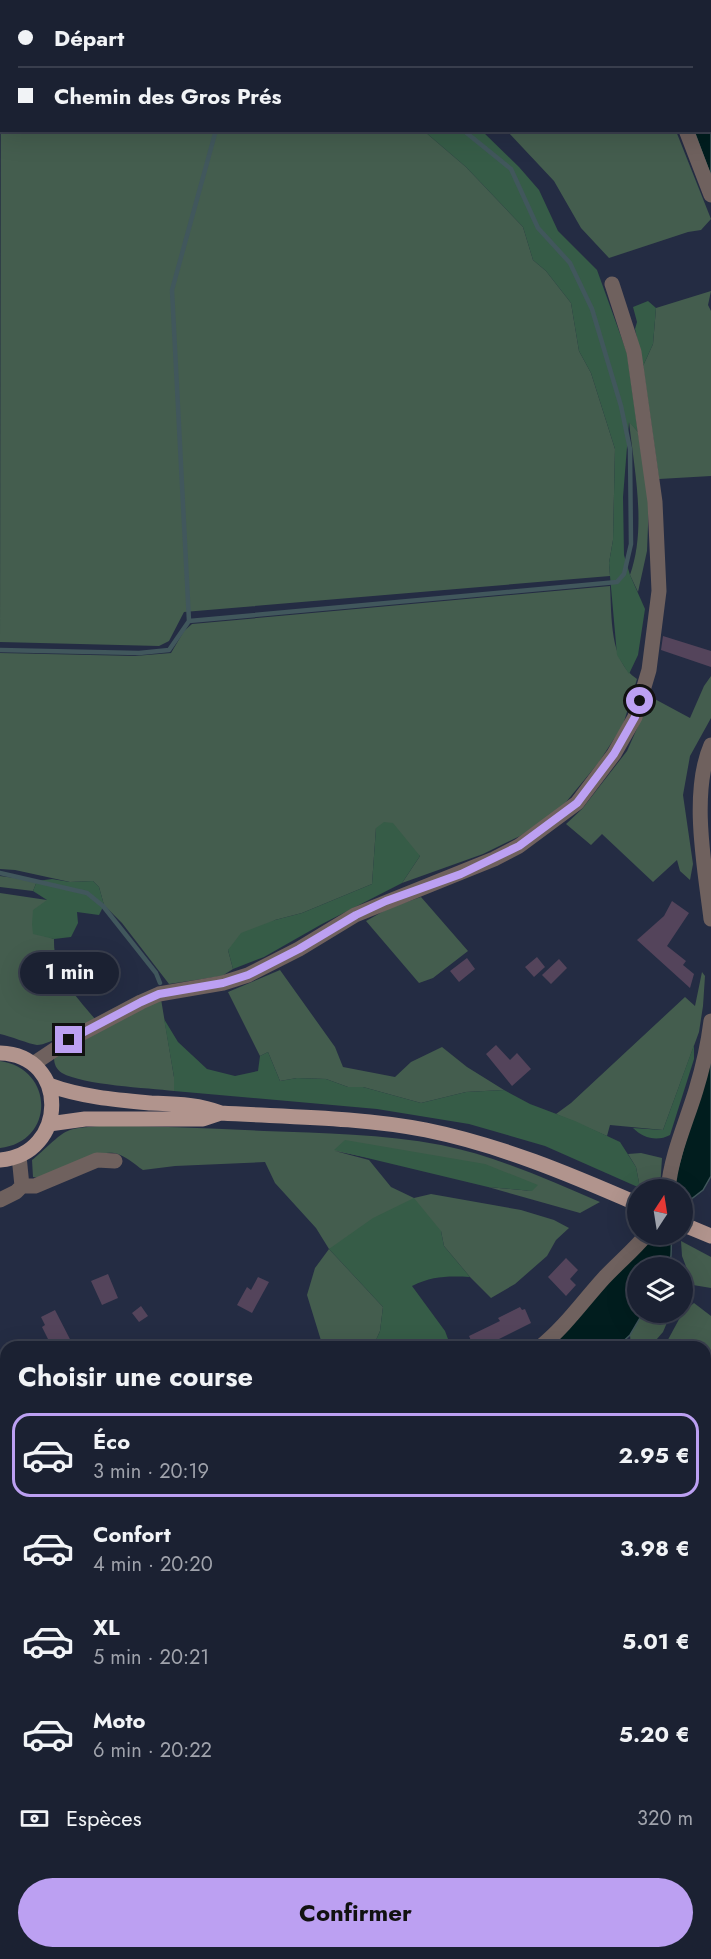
<!DOCTYPE html>
<html lang="fr">
<head>
<meta charset="utf-8">
<style>
  body { margin:0; font-family:Jost,sans-serif; background:#282e3e; color:#f1f3f6; height:100vh; display:flex; flex-direction:column; font-size:22px; white-space:nowrap }
  * { box-sizing:border-box; margin:0 }
  p { font-size:20px; color:#a0a3ac }
  .icon { flex:none; width:33px; height:33px; fill:none; stroke:currentColor; stroke-width:2; stroke-linecap:round; stroke-linejoin:round }
  .map { position:relative; flex:1; overflow:hidden }
  .sheet { position:absolute; left:0px; top:1341px; width:711px; height:618px; display:flex; flex-direction:column; background:#1b2132; border-radius:18px 18px 0 0; box-shadow:0 6px 24px #0002,0 0 0 2px #393e4d }
  .sheet>* { flex:none }
  .guide { position:absolute; left:0px; top:0px; width:711px; height:132px; box-shadow:0 6px 24px #0002,0 0 0 2px #393e4d; display:grid; align-content:center; height:132px; padding:0 18px; background:#1b2132 }
  .needle { width:39px; rotate:12deg }
  .controls { position:absolute; left:627px; top:1179px; display:grid; gap:12px }
  .controls a { display:grid; place-items:center; width:66px; height:66px; border-radius:50%; background:#1b2132; box-shadow:0 6px 24px #0002,0 0 0 2px #393e4d; font-size:30px }
  .end { position:absolute; width:27px; height:27px; margin:-14px; border:8px solid #bca0f2; background:#111; box-shadow:0 0 0 3px #111 }
  .from { border-radius:50% }
  .bubble { position:absolute; height:42px; border-radius:21px; background:#1b2132; box-shadow:0 6px 24px #0002,0 0 0 2px #393e4d; font-size:20px; font-weight:700; line-height:42px; text-align:center }
  .guide b { display:flex; align-items:center; gap:21px; height:57px; font-size:22px }
  .guide b+b { border-top:2px solid #393e4d }
  .guide i { width:15px; height:15px; background:#f1f3f6 }
  ul { padding:0; list-style:none }
  li { display:flex; align-items:center; gap:18px; height:84px; margin:0 12px 9px; padding:0 6px; border:3px solid transparent; border-radius:18px }
  li div { flex:1 }
  li b { display:block; font-size:22px }
  li em { font-style:normal; font-weight:700 }
  li.selected { border-color:#bca0f2 }
  li>.icon { width:54px; height:54px; stroke-width:1.5 }
  h2 { padding:0 18px; font-size:27px; line-height:72px }
  .pay { display:flex; align-items:center; gap:15px; height:66px; padding:0 18px; font-size:22px }
  .pay p { margin-inline-start:auto }
  .cta { display:flex; gap:12px; margin-top:auto; padding:12px 18px }
  .cta a { flex:1; height:69px; border-radius:36px; background:#bca0f2; color:#111; font-size:24px; font-weight:700; line-height:69px; text-align:center }
  .map>svg:first-child { display:block }
  .built { fill:#2b3552 }
  .green { fill:#445d4e }
  .forest { fill:#365c47 }
  .water { fill:#011d1e; stroke:#41575c; stroke-width:1.5 }
  .lines { fill:none; stroke-linecap:round; stroke-linejoin:round }
  .stream { stroke:#41575c; stroke-width:4.5 }
  .building { fill:#54445b }
  .minor { stroke:#6f615e; stroke-width:15 }
  .major { stroke:#b1948d; stroke-width:15 }
  .rail { stroke:#b9c0d0; stroke-width:4.5; stroke-dasharray:3 6; stroke-linecap:butt }
  .route { stroke:#bca0f2; stroke-width:8 }
</style>
</head>
<body>
<div class="map">
<svg width="711" height="1959" viewBox="0 0 711 1959">
  <rect width="100%" height="100%" fill="#242c43"/>
  <path class="built" d="M705,1543L711,1548V1959H0V1838L6,1828V1953H705Z"/>
  <path class="green" d="M16,0H327L328,1L9,2Z
    M1,4L2,130L424,131L466,167L523,227L533,260L546,271L571,303L579,351L591,373L615,449L613,540L609,563L610,576L184,612L169,641L159,646L0,642Z
    M507,131H676L711,219L701,230L688,232L609,258L581,228L554,181Z
    M711,291L708,305L711,311V476L659,479L643,366L653,344L656,308Z
    M629,421L638,432L649,501L647,551L638,592L630,575C647,527 634,470 629,421Z
    M610,586C612,616 609,661 637,679L623,725L599,762L562,807L520,836L483,854L402,883L420,856L376,828L372,884L302,913L275,920L228,950L233,969L222,976L169,984L122,923L104,905L99,887L93,881L70,882L15,870L0,869V653L135,656L171,653L184,631L192,624Z
    M711,676V718L690,756L683,795L693,864L690,880L680,871L677,860L653,882L602,834L591,845L566,824L582,809L627,751L651,697L690,718L704,686Z
    M0,876L37,881L33,891L0,887Z
    M0,893L47,900L43,935L54,939C53,973 74,994 95,1019C82,1025 50,1045 37,1045C29,1044 10,1036 0,1034Z
    M421,897L468,951L433,978L419,983L366,921L389,908Z
    M280,970L335,1047L343,1067L395,1077L411,1062L442,1047L467,1067L504,1090L466,1092L421,1103L363,1087H348L326,1079L297,1078L280,1081L268,1052L260,1056L228,992Z
    M702,972L705,976L703,1006L699,1032L663,1130L610,1125L607,1136L556,1114L571,1103L685,997L695,1006Z
    M161,999L174,1077V1091C148,1088 83,1085 62,1073C56,1069 54,1064 54,1057L148,1004Z
    M0,1061C55,1069 55,1142 0,1148Z
    M99,1126C154,1126 209,1128 264,1131C323,1133 383,1134 441,1145C496,1156 549,1180 600,1202L580,1213L488,1187L532,1191L335,1151L369,1160L391,1187L414,1198L431,1194L521,1210L554,1220L569,1228L556,1240L547,1256L515,1284L491,1298L470,1277L444,1246L441,1231L329,1249L383,1307L380,1331L373,1347H323L307,1295L315,1268L329,1249L316,1228L275,1183L265,1162L175,1166L143,1170C134,1164 125,1155 114,1153C94,1150 59,1170 40,1178L33,1177L32,1160C43,1152 58,1134 70,1130C79,1127 90,1127 99,1126Z
    M641,1153L662,1158L660,1189L640,1188L636,1167L628,1154Z
    M681,1241L711,1257V1288L693,1285L682,1256Z
    M694,1303L711,1316V1519L705,1514V1347H664L683,1312Z
    M643,1313H671L663,1332L650,1347H631L630,1335Z
    M6,1648V1718L0,1730V1660Z"/>
  <path class="forest" d="M424,131H482L519,167L539,190L558,231L597,270L627,353L638,432L629,422L623,497L624,555L630,575L645,609L638,655L629,674L617,655L610,576L609,563L613,540L615,449L591,373L579,351L571,303L546,271L533,260L523,227L466,167Z
    M648,301L656,308L653,344L643,366L635,329L637,322L633,307Z
    M384,822L393,823L420,856L402,883L322,924L264,957L233,969L228,950L241,933L275,920L302,913L372,884L376,828Z
    M52,879L70,882L93,881L99,887L104,905L99,915L77,912L78,923L71,937L54,939L33,934L32,924L33,910L47,900L33,891L37,881Z
    M164,1019L178,1042L207,1069L235,1076L258,1071L260,1056L268,1052L280,1081L297,1078L326,1079L348,1087H363L421,1103L466,1092L504,1090L530,1104L575,1121L620,1142L636,1167L640,1188L545,1146L469,1124L377,1109L174,1091V1077Z
    M694,1045V1059L670,1135C657,1142 643,1138 633,1128L663,1130Z
    M345,1140L485,1164L538,1185L532,1191L488,1187L334,1150Z
    M414,1198L441,1231L444,1246L470,1277C447,1276 433,1276 412,1286L445,1331L451,1347H373L380,1331L383,1307L329,1249L373,1218Z
    M705,1536L711,1541V1588L705,1584Z"/>
  <path class="water" d="M710,68L711,71V177L694,131L710,130Z
    M711,1046V1176L703,1190L685,1204L683,1210L682,1190H672Z
    M656,1235H673C669,1246 674,1256 668,1267L638,1268V1312L643,1313L630,1335L617,1347H547L601,1288Z
    M6,1718V1818L0,1827V1730Z"/>
  <g class="lines">
    <path class="stream" d="M342,0L343,2
      M189,621L172,290L216,130
      M0,650L139,653L169,650L189,621L617,582L624,574L631,544L630,449L621,406L592,309L570,263L538,228L511,169L463,130
      M0,873L87,893L103,906L156,973L160,983
      M705,1524L711,1529"/>
  </g>
  <path class="building" d="M663,636L711,651V667L661,650Z
    M672,901L689,913L667,946L686,961L683,965L694,974L690,988L637,940L664,916Z
    M537,957L545,967L534,977L525,967Z
    M467,958L475,969L459,982L450,971Z
    M559,959L567,968L551,984L542,975Z
    M496,1045L510,1060L517,1053L531,1069L512,1086L486,1054Z
    M566,1258L578,1270L570,1279L576,1285L566,1296L548,1277Z
    M108,1274L118,1298L102,1305L91,1281Z
    M258,1277L269,1282L252,1313L237,1305L247,1287L251,1290Z
    M141,1306L148,1316L139,1322L132,1313Z
    M520,1307L522,1310L525,1309L531,1323L483,1347H474L469,1336L500,1321L498,1318Z
    M55,1310L74,1347H52L42,1327L45,1325L41,1317Z"/>
  <g class="lines">
    <path class="minor" d="M632,0L633,2
      M686,130L711,195
      M711,745C690,793 705,869 711,919
      M33,1064L69,1040L141,1002L159,994L223,983L248,975L299,949L355,915L494,859L519,846L577,803L614,754L635,717L649,670L659,591L655,502L634,352L612,284
      M22,1186H35L97,1160L115,1161
      M668,1190C671,1155 686,1123 696,1090C703,1067 708,1045 711,1021
      M0,1200L16,1192L22,1186L19,1156
      M244,1347H258
      M540,1347C565,1327 583,1301 604,1278C618,1263 634,1250 647,1234
      M0,1646L6,1633
      M705,1858L711,1856
      M0,1924L6,1917
      M120,1953L127,1959
      M340,1953L347,1959
      M261,1959L266,1953
      M389,1959L393,1953
      M628,1959L632,1953"/>
    <path class="major" d="M0,1053C70,1055 68,1155 0,1160
      M49,1085C81,1097 118,1100 151,1103C175,1104 198,1104 221,1113C289,1117 359,1117 426,1130C500,1145 569,1174 638,1204
      M49,1124L85,1119H203L221,1113
      M682,1224L711,1236"/>
    <path class="rail" d="M705,1680L711,1685
      M705,1707L711,1712
      M705,1729L711,1735
      M0,1883L6,1875
      M0,1908L6,1900"/>
  </g>
  <g class="lines">
    <path class="route" d="M69,1040L141,1002L159,994L223,983L248,975L299,949L356,915L386,901L461,874L519,846L577,803L614,754L635,717L640,701"/>
  </g>
</svg>
<div class="controls">
<a><svg class="needle" viewBox="-14 -14 28 28"><path d="M0-13l5 13h-10z" fill="#e53935"/><path d="M0 13l5-13h-10z" fill="#a0a3ac"/></svg></a>
<a><svg class="icon" aria-label="layers" viewBox="0 0 24 24"><path d="M12 4l9 5-9 5-9-5zM3 14l9 5 9-5"/></svg></a>
</div>
<i class="end from" style="left:640px;top:701px"></i>
<i class="end" style="left:69px;top:1040px"></i>
<div class="bubble" style="left:20px;top:952px;width:99px">1 min</div>
<div class="guide">
<b><i class="from"></i>Départ</b>
<b><i></i>Chemin des Gros Prés</b>
</div>
<section class="sheet">
<h2>Choisir une course</h2>
<ul>
<li class="selected"><svg class="icon" aria-label="car" viewBox="0 0 24 24"><path d="M5 17H2v-5l4-1 3-4h7l3 4 3 1v5h-3M9 17h6M6 11h13"/><circle cx="7" cy="17" r="2"/><circle cx="17" cy="17" r="2"/></svg><div><b>Éco</b><p>3 min · 20:19</p></div><em>2.95 €</em></li>
<li><svg class="icon" aria-label="car" viewBox="0 0 24 24"><path d="M5 17H2v-5l4-1 3-4h7l3 4 3 1v5h-3M9 17h6M6 11h13"/><circle cx="7" cy="17" r="2"/><circle cx="17" cy="17" r="2"/></svg><div><b>Confort</b><p>4 min · 20:20</p></div><em>3.98 €</em></li>
<li><svg class="icon" aria-label="car" viewBox="0 0 24 24"><path d="M5 17H2v-5l4-1 3-4h7l3 4 3 1v5h-3M9 17h6M6 11h13"/><circle cx="7" cy="17" r="2"/><circle cx="17" cy="17" r="2"/></svg><div><b>XL</b><p>5 min · 20:21</p></div><em>5.01 €</em></li>
<li><svg class="icon" aria-label="car" viewBox="0 0 24 24"><path d="M5 17H2v-5l4-1 3-4h7l3 4 3 1v5h-3M9 17h6M6 11h13"/><circle cx="7" cy="17" r="2"/><circle cx="17" cy="17" r="2"/></svg><div><b>Moto</b><p>6 min · 20:22</p></div><em>5.20 €</em></li>
</ul>
<div class="pay"><svg class="icon" aria-label="cash" viewBox="0 0 24 24"><path d="M3 7h18v10H3z"/><circle cx="12" cy="12" r="2"/></svg>Espèces<p>320 m</p></div>
<div class="cta"><a>Confirmer</a></div>
</section>
</div>
</body>
</html>
